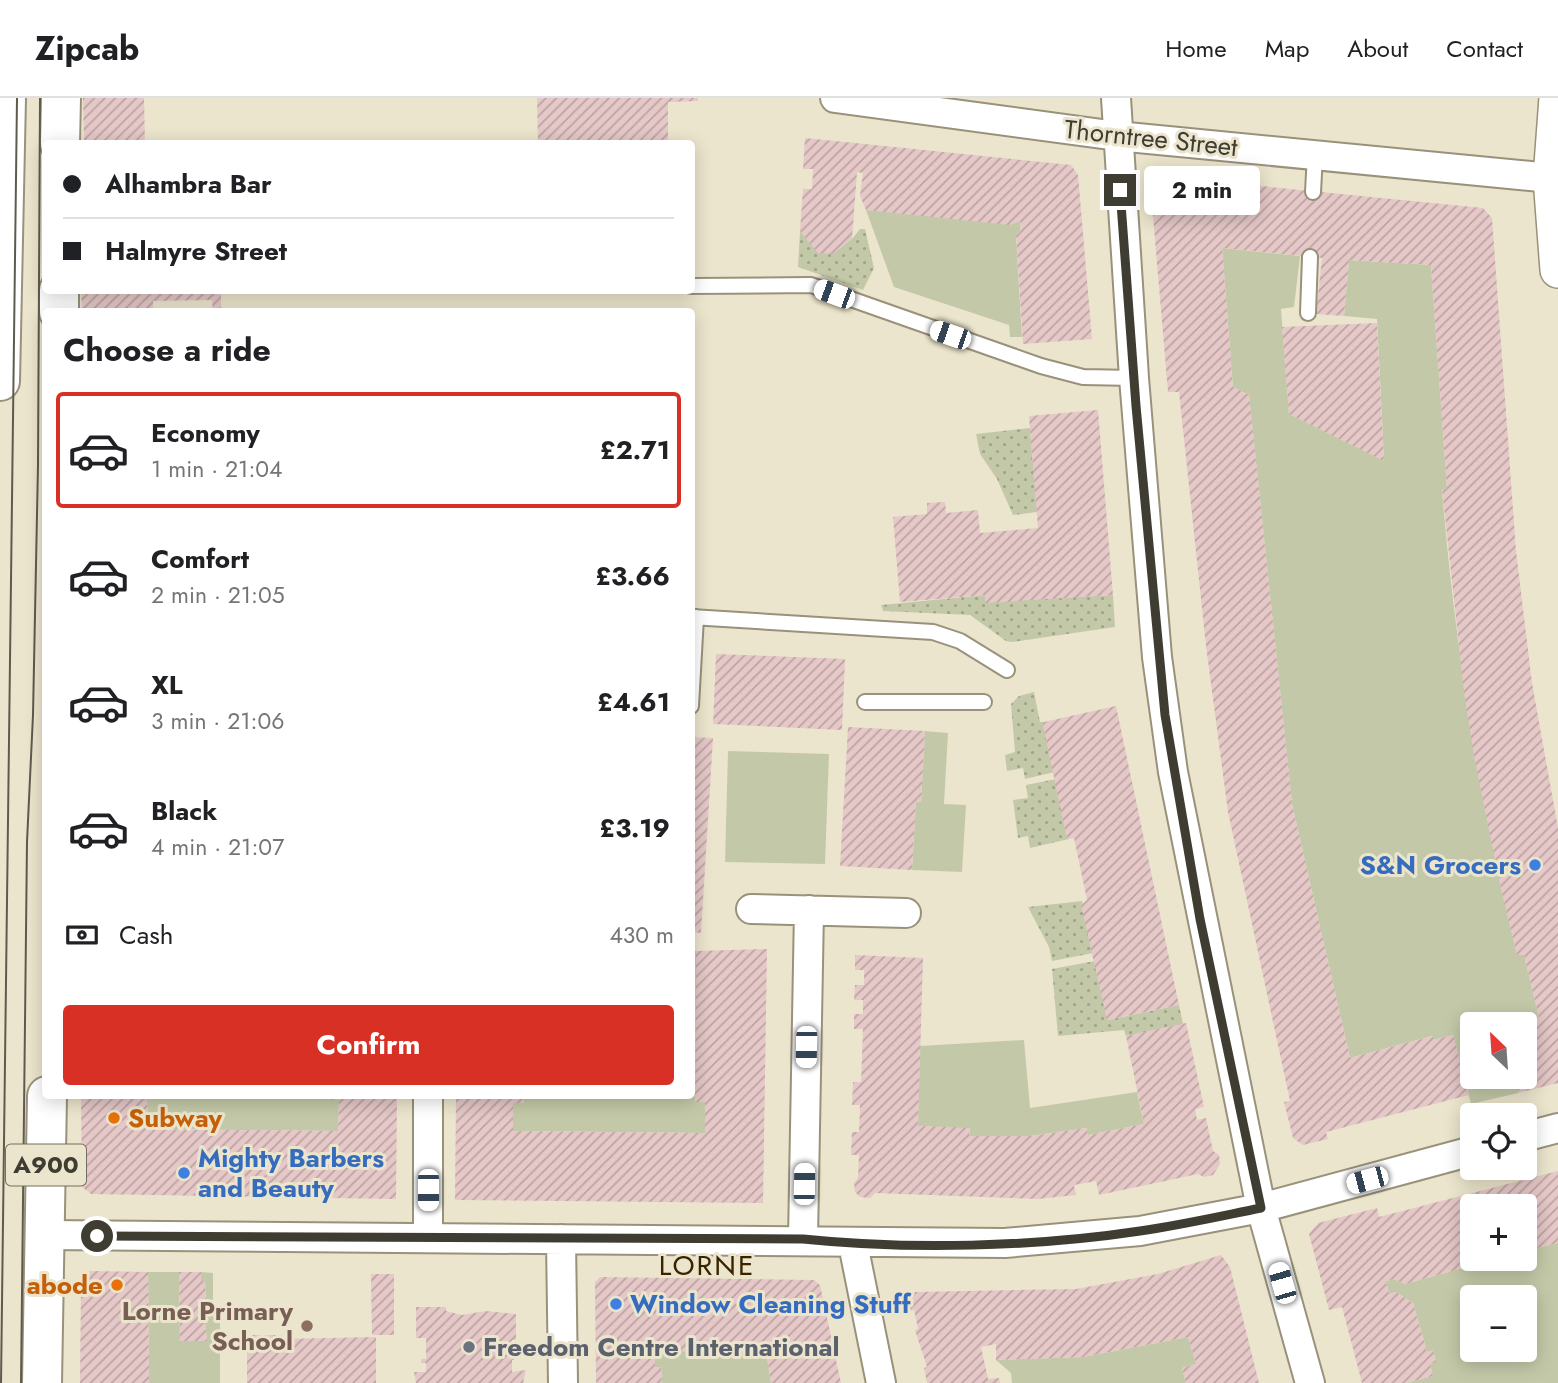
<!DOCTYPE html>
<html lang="en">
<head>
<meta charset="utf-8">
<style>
  body { margin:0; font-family:Jost,sans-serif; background:#f2f2f2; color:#202124; height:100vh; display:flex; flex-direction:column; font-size:26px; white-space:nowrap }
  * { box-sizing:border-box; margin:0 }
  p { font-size:23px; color:#757577 }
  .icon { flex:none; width:38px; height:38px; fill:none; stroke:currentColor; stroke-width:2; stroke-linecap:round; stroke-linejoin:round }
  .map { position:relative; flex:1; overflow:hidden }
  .panel { position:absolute; left:42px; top:210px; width:653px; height:791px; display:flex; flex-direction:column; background:#fff; border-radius:7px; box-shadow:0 4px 18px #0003 }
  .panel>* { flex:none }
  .top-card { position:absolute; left:42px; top:42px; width:653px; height:154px; border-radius:7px; box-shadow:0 4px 18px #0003; display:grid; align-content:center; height:154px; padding:0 21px; background:#fff }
  .needle { width:46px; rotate:335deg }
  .fabs { position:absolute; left:1460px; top:914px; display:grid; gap:14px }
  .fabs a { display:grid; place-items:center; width:77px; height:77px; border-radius:7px; background:#fff; box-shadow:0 4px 18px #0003; font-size:35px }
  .end { position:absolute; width:32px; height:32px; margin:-16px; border:9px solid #3f3c32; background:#fff; box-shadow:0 0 0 4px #fff }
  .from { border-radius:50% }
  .bubble { position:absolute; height:49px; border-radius:7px; background:#fff; box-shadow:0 4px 18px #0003; font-size:23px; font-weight:700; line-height:49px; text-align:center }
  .car { position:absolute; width:21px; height:42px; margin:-21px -10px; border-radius:9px; box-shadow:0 0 5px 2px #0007; background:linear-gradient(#fff 24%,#345 0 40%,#fff 0 76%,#345 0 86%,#fff 0) }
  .top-card b { display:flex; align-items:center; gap:24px; height:66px; font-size:26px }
  .top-card b+b { border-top:2px solid #e0e0e0 }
  .top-card i { width:18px; height:18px; background:#202124 }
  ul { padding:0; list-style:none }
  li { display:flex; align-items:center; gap:21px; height:116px; margin:0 14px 10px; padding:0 7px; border:4px solid transparent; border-radius:7px }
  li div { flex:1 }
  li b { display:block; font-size:26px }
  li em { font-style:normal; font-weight:700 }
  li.current { border-color:#d93025 }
  li>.icon { width:63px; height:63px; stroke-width:1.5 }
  h2 { padding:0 21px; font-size:32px; line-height:84px }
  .pay { display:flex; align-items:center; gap:18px; height:77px; padding:0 21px; font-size:26px }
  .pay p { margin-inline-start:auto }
  .action { display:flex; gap:14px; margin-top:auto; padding:14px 21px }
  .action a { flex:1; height:80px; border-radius:7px; background:#d93025; color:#fff; font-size:28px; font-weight:700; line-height:80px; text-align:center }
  header { display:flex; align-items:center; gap:42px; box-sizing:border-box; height:98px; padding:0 35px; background:#fff; border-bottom:2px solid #e0e0e0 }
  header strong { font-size:33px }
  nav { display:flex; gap:38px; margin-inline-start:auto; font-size:24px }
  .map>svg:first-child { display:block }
  .grass { fill:url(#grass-dots) }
  .garden { fill:#c3c9a8; fill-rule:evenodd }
  .building { fill:url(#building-hatch) }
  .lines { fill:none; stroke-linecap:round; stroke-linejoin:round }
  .service-casing { stroke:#98917b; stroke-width:18 }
  .minor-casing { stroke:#98917b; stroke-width:32 }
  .tertiary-casing { stroke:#98917b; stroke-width:38 }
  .primary-casing { stroke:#98917b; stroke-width:42 }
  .service { stroke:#fff; stroke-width:14 }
  .minor { stroke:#fff; stroke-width:28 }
  .tertiary { stroke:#fff; stroke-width:35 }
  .primary { stroke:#fff; stroke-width:38 }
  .tram { stroke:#5e5b4e; stroke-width:2 }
  .route { stroke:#3f3c32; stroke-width:9 }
  .shop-dot { fill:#3f7fe0; stroke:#ece5cd; stroke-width:2.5 }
  .food-dot { fill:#e8710a; stroke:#ece5cd; stroke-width:2.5 }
  .education-dot { fill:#8d6e63; stroke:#ece5cd; stroke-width:2.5 }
  .worship-dot { fill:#6b7280; stroke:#ece5cd; stroke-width:2.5 }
  .labels { text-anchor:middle; stroke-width:6; stroke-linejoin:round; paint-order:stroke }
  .shield { fill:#ece5cd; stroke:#736f60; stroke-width:2 }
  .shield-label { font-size:24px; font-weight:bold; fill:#3f3c32 }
  .street-label { font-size:26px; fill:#3f3c32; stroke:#ece5cd }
  .shop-label { font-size:26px; font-weight:bold; fill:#366cbe; stroke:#ece5cd; text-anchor:start }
  .food-label { font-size:26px; font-weight:bold; fill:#c56008; stroke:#ece5cd; text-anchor:start }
  .education-label { font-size:26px; font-weight:bold; fill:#785e54; stroke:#ece5cd; text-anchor:end }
  .worship-label { font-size:26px; font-weight:bold; fill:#5b616d; stroke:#ece5cd; text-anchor:start }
  .neighbourhood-label { font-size:28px; letter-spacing:2px; fill:#382500; stroke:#ece5cd }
</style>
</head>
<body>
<header>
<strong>Zipcab</strong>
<nav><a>Home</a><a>Map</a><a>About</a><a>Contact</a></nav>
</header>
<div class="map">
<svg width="1558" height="1285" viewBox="0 0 1558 1285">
  <defs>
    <pattern id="grass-dots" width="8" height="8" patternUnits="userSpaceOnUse" patternTransform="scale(1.75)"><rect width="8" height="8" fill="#c3c9a8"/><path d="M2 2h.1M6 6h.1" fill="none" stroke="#a0a489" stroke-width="1.8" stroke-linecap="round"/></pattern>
    <pattern id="building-hatch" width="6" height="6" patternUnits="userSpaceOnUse" patternTransform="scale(1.75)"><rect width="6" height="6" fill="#e5c8c7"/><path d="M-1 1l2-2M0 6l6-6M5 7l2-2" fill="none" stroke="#bba4a2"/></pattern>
  </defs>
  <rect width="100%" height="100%" fill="#ece5cd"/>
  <path class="grass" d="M860,131H865L874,170L863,192L798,169L800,133L818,154L852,141Z
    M1030,330L1037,414L1013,417L997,381L980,356L976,336Z
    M985,497V504L1113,497L1115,529L1012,544L1006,543L970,517L883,513L881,507Z
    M1034,594L1040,624H1044L1055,674L1025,681L1023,670L1007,673L1005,657L1015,654L1011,606L1019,598Z
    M1056,681L1069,741L1030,750L1028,738L1018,740L1013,702L1028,700L1026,687Z
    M1082,803L1093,855L1052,863L1049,849L1028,809Z
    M1095,863L1108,922L1179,907L1183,926L1126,938L1124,932L1058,938L1052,871Z"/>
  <path class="garden" d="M866,112L1021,123L1020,135L1016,137L1022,239H1010L1009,227L894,189Z
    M1222,150L1300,158L1294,209L1281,211L1289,316L1384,362L1377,221L1344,218L1349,162L1431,167L1447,391L1442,392C1455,550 1480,703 1517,857H1524L1539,920L1514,926H1472V978H1514L1518,995L1471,1006L1453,937L1433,942L1432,938L1350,960L1292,706L1249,297L1233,289Z
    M925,633L948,635L944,706L966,707L962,774L912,772L916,704H921Z
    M728,653L829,656L825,766L725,764Z
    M691,853H696L695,1004H705V1035L513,1033V1005H524V998H691Z
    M1024,942L1030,1010L1137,994L1144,1026L1088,1037L1087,1030L1030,1038H969L970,1031L918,1028L920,948Z
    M157,998H329L330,1002H339L338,1033L148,1031L147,1001H157Z
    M1558,1145V1285H1406L1433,1278L1430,1266L1436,1263L1433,1253L1427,1254L1413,1205L1396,1194L1389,1196L1386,1183L1394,1181L1405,1186L1499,1160H1524V1153ZM1472,1199H1524V1251H1472Z
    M148,1174H179L180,1243L207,1242L203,1209L206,1208L205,1184L201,1183V1174L213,1175V1219L220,1220V1285H149Z
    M1188,1239L1196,1266L1182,1270L1186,1285H1012L1011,1275L996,1262L1083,1259Z
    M665,1252L758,1255L766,1252L771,1285H662L661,1269H655V1253Z"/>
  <path class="building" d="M83,0H144L145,46H84Z
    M537,0H698V3L668,4V46H538Z
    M805,40L1071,67L1078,77L1092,241L1023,246L1016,136L1020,135L1021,123L1010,127L866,112L860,98L863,75L857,74L852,141L833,156L818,155L800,133L803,91H812L813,71H803Z
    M1160,78L1483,110L1492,120L1516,453L1532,585L1558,730V985L1518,995L1514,978H1524V926L1519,925L1539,920L1524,857H1517L1502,795L1474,658L1464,594L1442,391H1447L1431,167L1349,162L1344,218L1316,216L1322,160L1222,150L1233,289L1249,297L1292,706L1350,960L1433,938V942L1453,937L1469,997L1326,1034L1328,1041L1303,1047L1293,1040L1284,1004L1290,1003L1228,714L1206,548L1179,294H1168L1150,83Z
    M81,192H221V214H213L212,202L153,203V214H82Z
    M1377,225L1381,306L1384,363L1289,316L1282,229Z
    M1098,312L1113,497L985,505V497L900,504L893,419L927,416V405L945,404L946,415L978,412L980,435L1038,430L1029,318Z
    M716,556L845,561L842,632L713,626Z
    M1116,608L1179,907L1107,922L1081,807L1087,802L1074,740L1069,741L1066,737L1043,627L1044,624Z
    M848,629L925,633L921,704H916L912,772L840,768Z
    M691,639L713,640L701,835L691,834Z
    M767,851L763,1105L455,1102L456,998H524V1005H513V1033L705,1035V1004H695L696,853Z
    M855,857L923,860L918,1028L970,1030L969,1038H1031L1087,1030L1088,1037L1144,1026L1126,938L1186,925L1204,1009L1195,1011L1197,1022L1206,1020L1213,1053L1219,1057L1220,1066L1213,1077L1204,1079L1198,1076L1099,1097L1096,1083L1074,1087L1076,1097L1038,1101L875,1095L870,1100L860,1099L855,1094L854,1085L858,1080L859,1057H851L852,1034H859L860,1007H852L853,984H861L863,931H854V916H863V902H854L855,887H864V872H855Z
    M81,998H157V1001H147L148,1031L338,1033L339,1002H329V998H397L396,1101L91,1096L82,1089Z
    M1558,1073V1145L1524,1153V1108H1472V1160L1496,1161L1405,1186L1394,1181L1386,1183L1389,1196L1396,1194L1413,1205L1427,1254L1433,1252L1436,1264L1430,1266L1433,1278L1406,1285H1362L1342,1209L1329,1212L1309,1136L1318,1125L1377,1110L1379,1119Z
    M1221,1157L1230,1169L1259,1285H1186L1182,1270L1196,1266L1188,1239L1083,1259L996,1262V1246L981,1249L988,1281L999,1280L1000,1285H927L924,1270L927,1269L915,1232L918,1231L914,1212L910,1213L908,1201L915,1194L1076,1191L1158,1176Z
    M90,1173L148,1174L149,1285H80L81,1186L84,1177Z
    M179,1174H201V1183H205L206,1208L203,1209L207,1243H180Z
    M371,1176H394V1237H372Z
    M600,1179L814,1182L820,1187L841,1285H771L766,1252L758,1255L655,1253V1269H661L662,1285H596L595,1184Z
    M416,1209H446V1213L462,1217L486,1213L516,1216V1242H512V1257H516V1261L512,1262V1274L526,1272L523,1285H416L414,1274H426V1265H421V1261H426V1240H416Z
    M247,1237H282V1241L376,1239V1285H247Z"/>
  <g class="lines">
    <defs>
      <path id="service" d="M1313,94L1315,57
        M691,188L811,187L1041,268L1083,279L1134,280
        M1308,215L1310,159
        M691,519L933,534L960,543L1007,572
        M865,604H984
        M691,608L696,519"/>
      <path id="minor" d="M835,0L1117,38L1551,80
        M1116,0L1134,280L1157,559L1173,674L1261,1110L1310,1285
        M751,811L906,815
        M428,998V1139
        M1524,1039L1558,1030
        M45,1137L1005,1145L1140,1133L1261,1110L1472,1053
        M561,1141L563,1285
        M803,1141L809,812
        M853,1146L881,1285"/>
      <path id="tertiary" d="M1557,0L1551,80L1558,172"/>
      <path id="primary" d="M60,46L61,0
        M59,214V192
        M0,283L6,0
        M42,1285L47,998"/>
    </defs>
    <use href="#service" class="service-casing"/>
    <use href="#minor" class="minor-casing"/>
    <use href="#tertiary" class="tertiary-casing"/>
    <use href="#primary" class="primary-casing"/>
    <use href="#service" class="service"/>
    <use href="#minor" class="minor"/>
    <use href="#tertiary" class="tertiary"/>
    <use href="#primary" class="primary"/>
    <path class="tram" d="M1,1285L17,0
      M21,1285L27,744L33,617L38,367L40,0"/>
  </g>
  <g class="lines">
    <path class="route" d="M97,1138L803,1141C909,1152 1034,1149 1140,1133C1181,1127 1221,1118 1261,1110L1200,821L1165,617L1136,308L1120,92"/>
  </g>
  <g class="shop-dot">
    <circle cx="1535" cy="767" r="7"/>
    <circle cx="184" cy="1075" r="7"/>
    <circle cx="616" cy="1206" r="7"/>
  </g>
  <g class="food-dot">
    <circle cx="114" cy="1020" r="7"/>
    <circle cx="117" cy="1187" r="7"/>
  </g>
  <circle class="education-dot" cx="307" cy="1228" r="7"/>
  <circle class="worship-dot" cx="469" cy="1249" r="7"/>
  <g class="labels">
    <rect class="shield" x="6" y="1046.5" width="80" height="41" rx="5"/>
    <g class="shield-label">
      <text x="46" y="1075">A900</text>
    </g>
    <g class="street-label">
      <text transform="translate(1151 40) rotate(6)" y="9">Thorntree Street</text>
    </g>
    <g class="shop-label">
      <text x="1521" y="776" text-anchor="end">S&amp;N Grocers</text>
      <text x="198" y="1069">Mighty Barbers<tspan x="198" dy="30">and Beauty</tspan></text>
      <text x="630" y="1215">Window Cleaning Stuff</text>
    </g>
    <g class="food-label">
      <text x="128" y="1029">Subway</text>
      <text x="103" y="1196" text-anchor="end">abode</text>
    </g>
    <g class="education-label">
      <text x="293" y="1222">Lorne Primary<tspan x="293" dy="30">School</tspan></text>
    </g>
    <g class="worship-label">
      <text x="483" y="1258">Freedom Centre International</text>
    </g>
    <g class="neighbourhood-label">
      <text x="707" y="1177">LORNE</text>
    </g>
  </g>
</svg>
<div class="fabs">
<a><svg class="needle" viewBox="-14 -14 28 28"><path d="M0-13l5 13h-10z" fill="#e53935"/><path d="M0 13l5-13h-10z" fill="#757577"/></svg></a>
<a><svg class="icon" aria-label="locate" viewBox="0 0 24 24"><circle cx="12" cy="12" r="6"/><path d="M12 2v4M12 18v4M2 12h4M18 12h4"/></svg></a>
<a>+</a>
<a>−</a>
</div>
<i class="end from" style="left:97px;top:1138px"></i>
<i class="end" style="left:1120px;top:92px"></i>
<div class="bubble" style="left:1144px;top:68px;width:116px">2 min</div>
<i class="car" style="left:834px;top:196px;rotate:290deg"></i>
<i class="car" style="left:950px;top:237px;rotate:289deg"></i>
<i class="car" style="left:806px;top:949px;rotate:181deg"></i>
<i class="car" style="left:1367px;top:1082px;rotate:255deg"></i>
<i class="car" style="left:804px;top:1086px;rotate:1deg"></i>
<i class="car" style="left:428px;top:1092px;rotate:180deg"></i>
<i class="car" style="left:1282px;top:1185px;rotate:344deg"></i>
<div class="top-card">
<b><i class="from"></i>Alhambra Bar</b>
<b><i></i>Halmyre Street</b>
</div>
<section class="panel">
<h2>Choose a ride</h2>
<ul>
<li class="current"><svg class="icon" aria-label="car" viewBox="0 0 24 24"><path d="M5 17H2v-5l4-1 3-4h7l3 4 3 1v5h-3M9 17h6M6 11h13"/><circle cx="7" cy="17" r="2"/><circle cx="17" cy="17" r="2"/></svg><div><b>Economy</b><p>1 min · 21:04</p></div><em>£2.71</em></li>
<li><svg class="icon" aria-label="car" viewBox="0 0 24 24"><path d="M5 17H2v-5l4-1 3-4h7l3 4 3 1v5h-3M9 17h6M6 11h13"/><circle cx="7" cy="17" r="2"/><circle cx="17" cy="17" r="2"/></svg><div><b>Comfort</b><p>2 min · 21:05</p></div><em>£3.66</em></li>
<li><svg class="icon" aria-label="car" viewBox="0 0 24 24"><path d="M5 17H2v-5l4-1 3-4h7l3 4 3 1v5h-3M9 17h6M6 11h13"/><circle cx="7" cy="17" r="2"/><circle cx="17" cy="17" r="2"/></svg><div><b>XL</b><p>3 min · 21:06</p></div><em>£4.61</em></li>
<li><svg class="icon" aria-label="car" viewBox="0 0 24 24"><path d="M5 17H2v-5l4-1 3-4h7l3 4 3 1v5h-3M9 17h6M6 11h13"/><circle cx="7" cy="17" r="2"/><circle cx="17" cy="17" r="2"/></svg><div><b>Black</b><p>4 min · 21:07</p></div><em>£3.19</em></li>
</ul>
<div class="pay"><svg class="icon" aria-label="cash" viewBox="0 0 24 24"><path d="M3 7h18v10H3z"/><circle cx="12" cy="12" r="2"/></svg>Cash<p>430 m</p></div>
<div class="action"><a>Confirm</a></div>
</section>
</div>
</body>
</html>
